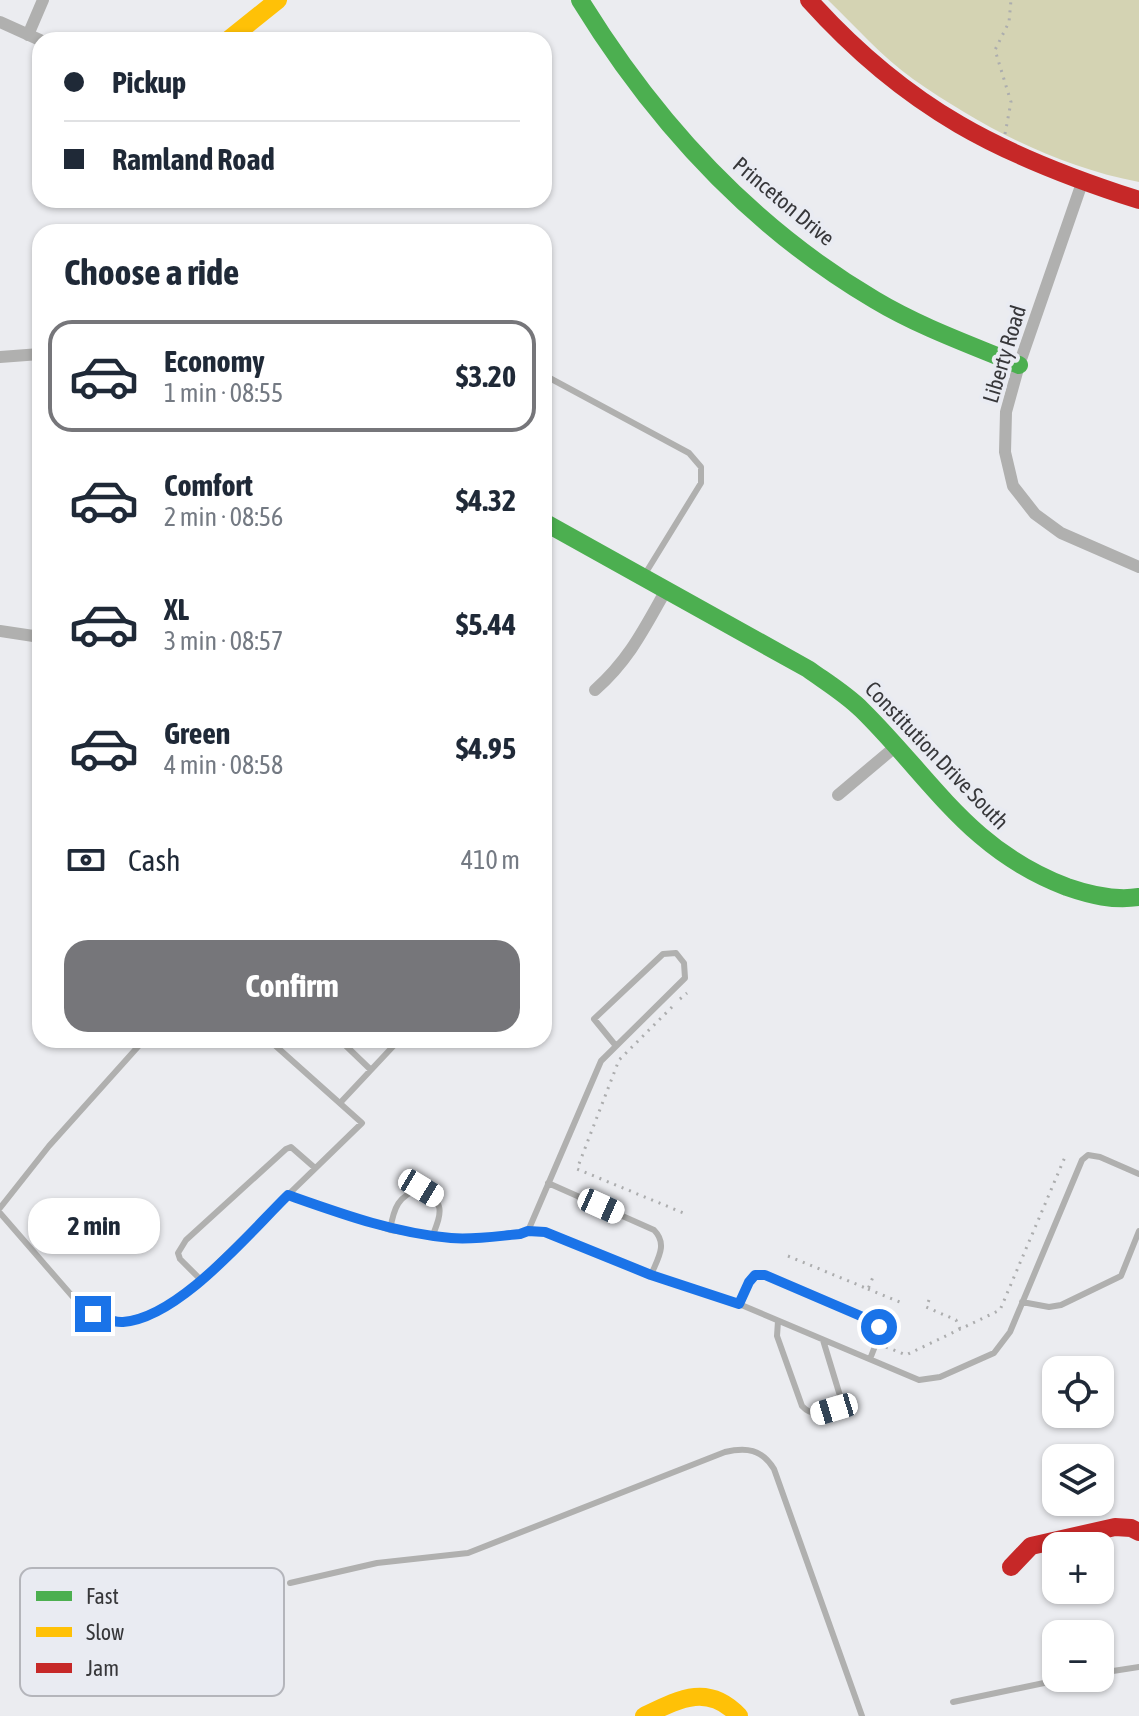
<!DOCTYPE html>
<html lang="en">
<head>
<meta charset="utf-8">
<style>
  body { margin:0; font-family:"Asap Condensed",sans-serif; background:#f6f6f7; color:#1f2937; height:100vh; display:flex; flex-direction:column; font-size:30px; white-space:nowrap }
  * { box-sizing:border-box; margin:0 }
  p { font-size:26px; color:#747a83 }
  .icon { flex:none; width:44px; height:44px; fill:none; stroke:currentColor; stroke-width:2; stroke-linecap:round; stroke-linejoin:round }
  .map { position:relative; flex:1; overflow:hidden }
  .side { position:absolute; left:32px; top:224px; width:520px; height:824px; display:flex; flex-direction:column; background:#fff; border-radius:24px; box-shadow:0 2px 6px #0004 }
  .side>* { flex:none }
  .guide { position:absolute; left:32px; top:32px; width:520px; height:176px; border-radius:24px; box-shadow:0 2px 6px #0004; display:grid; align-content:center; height:176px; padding:0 32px; background:#fff }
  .controls { position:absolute; left:1042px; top:1356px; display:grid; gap:16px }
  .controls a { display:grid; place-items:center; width:72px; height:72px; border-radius:16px; background:#fff; box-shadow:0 2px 6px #0004; font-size:40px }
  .end { position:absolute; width:36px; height:36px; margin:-18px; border:10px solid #1a73e8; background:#fff; box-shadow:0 0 0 4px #fff }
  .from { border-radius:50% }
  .bubble { position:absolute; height:56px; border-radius:24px; background:#fff; box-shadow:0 2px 6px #0004; font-size:26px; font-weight:700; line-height:56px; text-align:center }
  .car { position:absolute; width:24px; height:48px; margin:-24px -12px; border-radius:10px; box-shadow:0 0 6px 2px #0007; background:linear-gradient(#fff 24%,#345 0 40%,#fff 0 76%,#345 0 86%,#fff 0) }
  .guide b { display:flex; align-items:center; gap:28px; height:76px; font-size:30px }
  .guide b+b { border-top:2px solid #e0e1e3 }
  .guide i { width:20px; height:20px; background:#1f2937 }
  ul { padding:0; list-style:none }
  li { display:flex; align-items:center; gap:24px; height:112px; margin:0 16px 12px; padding:0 16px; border:4px solid transparent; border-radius:24px }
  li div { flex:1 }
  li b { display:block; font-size:30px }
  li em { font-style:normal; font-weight:700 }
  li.selected { border-color:#76767a }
  li>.icon { width:72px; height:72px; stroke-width:1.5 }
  h2 { padding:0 32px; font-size:36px; line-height:96px }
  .pay { display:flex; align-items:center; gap:20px; height:88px; padding:0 32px; font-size:30px }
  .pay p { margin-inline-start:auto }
  .button { display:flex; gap:16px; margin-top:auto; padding:16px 32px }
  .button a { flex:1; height:92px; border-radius:24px; background:#76767a; color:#fff; font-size:32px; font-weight:700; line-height:92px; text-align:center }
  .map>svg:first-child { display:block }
  .forest { fill:#d4d3b3 }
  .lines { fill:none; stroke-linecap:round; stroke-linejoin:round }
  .path { stroke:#acadae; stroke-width:3; stroke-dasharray:2 6; stroke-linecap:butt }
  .lane { stroke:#b0b0af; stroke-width:6 }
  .street { stroke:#b0b0af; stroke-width:12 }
  .fast { stroke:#4caf50; stroke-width:18 }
  .slow { stroke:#ffc107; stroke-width:18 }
  .jam { stroke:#c62828; stroke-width:18 }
  .route { stroke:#1a73e8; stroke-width:10 }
  .labels { text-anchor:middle; stroke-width:8; stroke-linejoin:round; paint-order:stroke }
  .street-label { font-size:22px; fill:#37373a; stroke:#e9ebf2 }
  .key { fill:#e9ebf2; stroke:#b4b5bb; stroke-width:2 }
  .key-label { font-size:22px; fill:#37373a }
</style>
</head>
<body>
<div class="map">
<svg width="1139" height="1716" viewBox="0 0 1139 1716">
  <rect width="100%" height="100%" fill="#ebecf0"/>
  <path class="forest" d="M828,0H1139V182C1056,166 982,127 913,79C882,57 855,26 828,0Z"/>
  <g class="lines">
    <path class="path" d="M1005,134L1011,102L995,50L1009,22L1011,0
      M680,999L687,993
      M672,1007L619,1060L577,1169L686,1214
      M788,1256L868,1289L873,1277
      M868,1289L902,1303
      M929,1300L926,1307L956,1320L960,1329
      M886,1347L906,1355L1000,1310L1065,1157"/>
    <path class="lane" d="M544,375L689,453L701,467V483L645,574
      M346,1040L343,1043L371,1070
      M340,1103L399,1040
      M548,1183L654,1230C668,1244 658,1258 651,1275
      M288,1195L390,1230
      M0,1208L49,1146L144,1040
      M0,1213L73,1297L93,1314L122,1322L151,1314L188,1292L362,1123L269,1040
      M528,1231L601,1061L685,978L684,963L676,953L663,954L594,1019L616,1046
      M433,1235C442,1211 445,1203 421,1188C398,1196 394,1207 390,1230L453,1239L520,1234L528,1231L545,1232L651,1275L739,1304L919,1380L940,1377L994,1353L1010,1332L1082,1160L1088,1155L1100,1157L1139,1174
      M201,1280L180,1259L178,1253L186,1240L286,1149L291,1147L315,1168
      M1022,1302L1049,1307L1061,1305L1121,1276L1139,1231
      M739,1304L749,1282L755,1275H765L870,1320L879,1327V1336L870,1359
      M778,1321L777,1336L802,1406C813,1418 828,1414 840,1405L841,1399L823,1340
      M290,1583L377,1563L468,1553L725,1452C746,1447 762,1449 774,1469L862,1716
      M1100,1673L1139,1667
      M953,1702L1068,1678"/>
    <path class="street" d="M0,22L40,40
      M28,35L43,0
      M1082,183L1019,365L1006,412L1005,452L1013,486L1035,514L1061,533L1139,567
      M0,357L40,354
      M0,631L40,637
      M595,690C629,660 644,629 666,590
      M838,795L895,747"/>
    <path class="fast" d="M580,0C655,122 751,227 875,300C920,327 971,345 1019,365
      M544,522L808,669C826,682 846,694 862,710C932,779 969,850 1067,887C1090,895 1114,901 1139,897"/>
    <path class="slow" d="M228,40L278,0
      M644,1716C679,1699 708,1683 739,1716"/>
    <path class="jam" d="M809,0C907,109 1001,156 1139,200
      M1011,1567L1031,1546L1115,1527L1131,1528L1139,1532"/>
  </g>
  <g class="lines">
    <path class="route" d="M93,1314C102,1317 114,1323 123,1322C179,1318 249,1233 288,1195C342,1214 394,1233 451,1238C474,1240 498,1236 520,1234L528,1231L545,1232L651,1275L739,1304L749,1282L755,1275H765L870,1320L879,1327"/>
  </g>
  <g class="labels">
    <g class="street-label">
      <text transform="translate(784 201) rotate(40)" y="8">Princeton Drive</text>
      <text transform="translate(1004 354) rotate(-73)" y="8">Liberty Road</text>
      <text transform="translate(937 755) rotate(46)" y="8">Constitution Drive South</text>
    </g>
  </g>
  <rect x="20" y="1568" width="264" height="128" rx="12" class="key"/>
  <rect x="36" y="1591" width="36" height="10" fill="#4caf50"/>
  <rect x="36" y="1627" width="36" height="10" fill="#ffc107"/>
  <rect x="36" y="1663" width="36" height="10" fill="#c62828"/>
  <g class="key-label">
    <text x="86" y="1604">Fast</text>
    <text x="86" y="1640">Slow</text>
    <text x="86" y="1676">Jam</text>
  </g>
</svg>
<div class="controls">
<a><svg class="icon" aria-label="locate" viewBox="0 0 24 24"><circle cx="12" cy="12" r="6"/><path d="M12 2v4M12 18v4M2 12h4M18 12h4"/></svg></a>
<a><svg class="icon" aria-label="layers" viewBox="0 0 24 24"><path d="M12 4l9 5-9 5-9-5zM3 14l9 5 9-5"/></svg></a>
<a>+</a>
<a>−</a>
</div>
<i class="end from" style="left:879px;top:1327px"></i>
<i class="end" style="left:93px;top:1314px"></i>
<div class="bubble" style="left:28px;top:1198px;width:132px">2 min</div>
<i class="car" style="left:421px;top:1188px;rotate:121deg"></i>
<i class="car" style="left:601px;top:1206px;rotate:114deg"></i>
<i class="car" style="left:834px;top:1409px;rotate:253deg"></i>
<div class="guide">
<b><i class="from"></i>Pickup</b>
<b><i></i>Ramland Road</b>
</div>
<section class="side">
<h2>Choose a ride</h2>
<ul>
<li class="selected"><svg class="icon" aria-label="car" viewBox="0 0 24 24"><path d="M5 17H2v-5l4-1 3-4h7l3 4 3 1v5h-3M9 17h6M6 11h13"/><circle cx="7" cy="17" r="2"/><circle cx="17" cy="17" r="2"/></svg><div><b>Economy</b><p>1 min · 08:55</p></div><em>$3.20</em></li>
<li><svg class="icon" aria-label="car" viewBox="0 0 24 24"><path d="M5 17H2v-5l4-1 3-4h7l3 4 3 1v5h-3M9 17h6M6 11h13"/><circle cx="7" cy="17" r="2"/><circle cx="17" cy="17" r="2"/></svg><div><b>Comfort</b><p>2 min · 08:56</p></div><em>$4.32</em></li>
<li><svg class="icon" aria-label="car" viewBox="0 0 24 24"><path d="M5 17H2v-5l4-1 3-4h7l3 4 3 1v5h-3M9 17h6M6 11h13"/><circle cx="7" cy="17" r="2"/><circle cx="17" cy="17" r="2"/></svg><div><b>XL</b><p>3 min · 08:57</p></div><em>$5.44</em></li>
<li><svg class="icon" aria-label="car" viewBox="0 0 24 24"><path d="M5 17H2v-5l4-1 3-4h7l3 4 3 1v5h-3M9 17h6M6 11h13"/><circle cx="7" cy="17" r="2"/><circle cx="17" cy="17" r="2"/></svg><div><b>Green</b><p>4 min · 08:58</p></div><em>$4.95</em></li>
</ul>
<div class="pay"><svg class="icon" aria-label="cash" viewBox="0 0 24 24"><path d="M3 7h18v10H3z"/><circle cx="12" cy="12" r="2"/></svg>Cash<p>410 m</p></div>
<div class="button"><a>Confirm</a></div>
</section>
</div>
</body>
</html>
